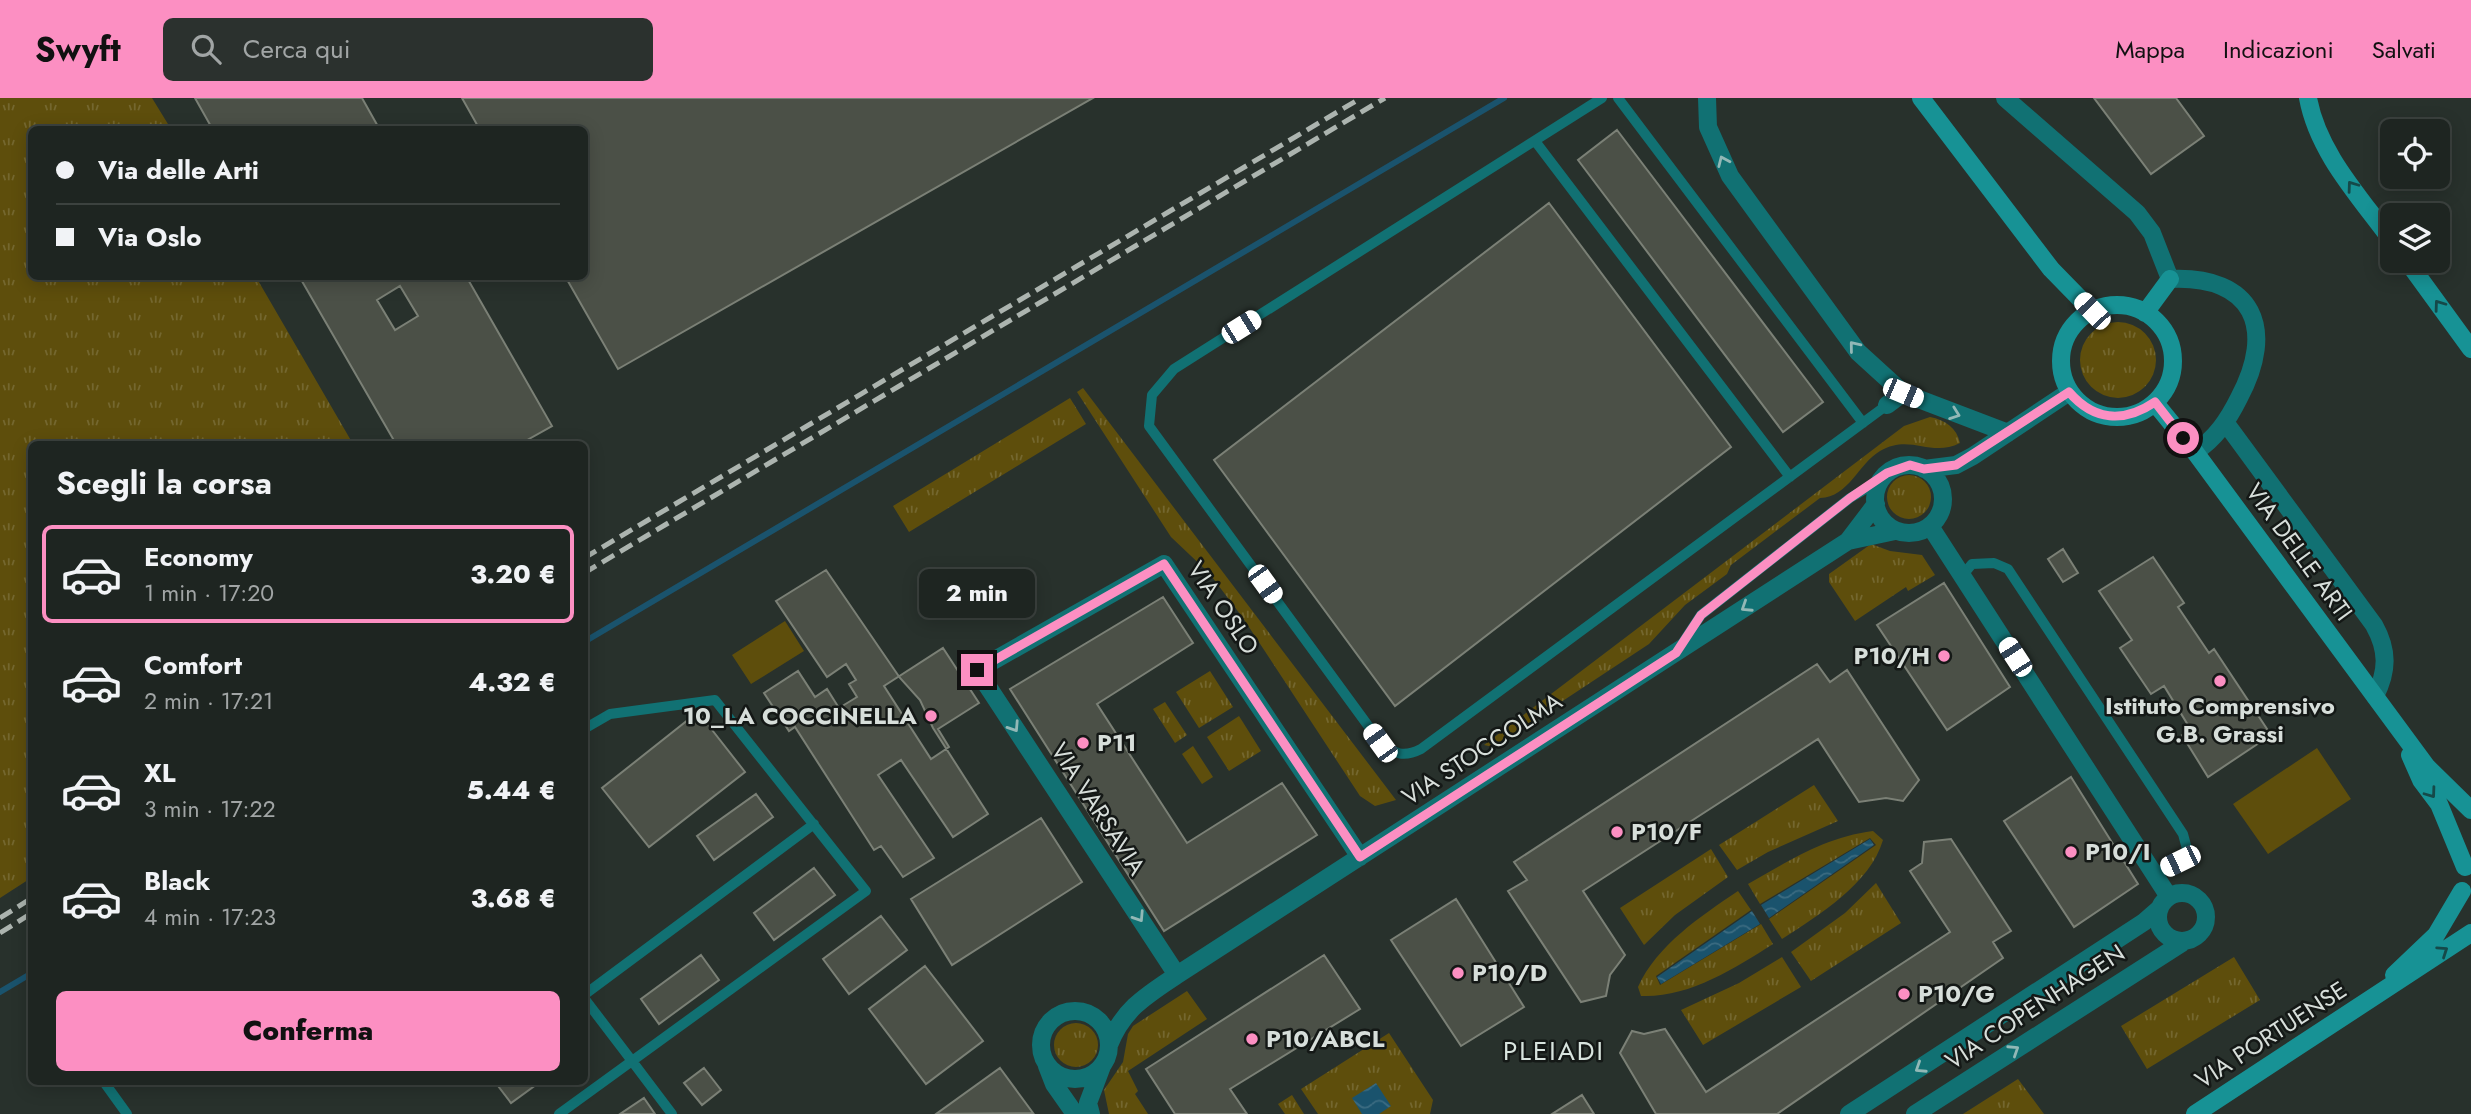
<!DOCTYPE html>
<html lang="it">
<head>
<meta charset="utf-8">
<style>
  body { margin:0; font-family:Jost,sans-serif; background:#2b312e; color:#f1f3f6; height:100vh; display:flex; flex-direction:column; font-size:26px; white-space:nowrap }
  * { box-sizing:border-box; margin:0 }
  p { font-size:23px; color:#a1a5a5 }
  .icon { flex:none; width:38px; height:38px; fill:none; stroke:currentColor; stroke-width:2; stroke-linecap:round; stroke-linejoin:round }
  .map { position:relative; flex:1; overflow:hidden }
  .sheet { position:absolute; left:28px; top:343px; width:560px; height:644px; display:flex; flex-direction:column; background:#1e2521; border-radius:10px; box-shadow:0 4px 18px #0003,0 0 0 2px #3c423f }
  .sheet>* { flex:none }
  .hud { position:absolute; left:28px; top:28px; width:560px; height:154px; border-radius:10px; box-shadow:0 4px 18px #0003,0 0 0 2px #3c423f; display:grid; align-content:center; height:154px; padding:0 28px; background:#1e2521 }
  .buttons { position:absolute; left:2380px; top:21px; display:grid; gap:14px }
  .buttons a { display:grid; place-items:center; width:70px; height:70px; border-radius:10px; background:#1e2521; box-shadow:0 4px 18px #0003,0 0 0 2px #3c423f; font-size:35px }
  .end { position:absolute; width:32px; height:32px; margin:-16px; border:9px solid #fc8fc2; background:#111; box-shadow:0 0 0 4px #111 }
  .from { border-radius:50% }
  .bubble { position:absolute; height:49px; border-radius:10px; background:#1e2521; box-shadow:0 4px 18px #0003,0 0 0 2px #3c423f; font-size:23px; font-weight:800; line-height:49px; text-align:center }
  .car { position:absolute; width:21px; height:42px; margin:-21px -10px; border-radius:9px; box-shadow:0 0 5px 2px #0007; background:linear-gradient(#fff 24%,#345 0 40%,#fff 0 76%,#345 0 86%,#fff 0) }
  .hud b { display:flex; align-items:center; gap:24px; height:66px; font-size:26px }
  .hud b+b { border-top:2px solid #3c423f }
  .hud i { width:18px; height:18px; background:#f1f3f6 }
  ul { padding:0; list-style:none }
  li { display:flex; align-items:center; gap:21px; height:98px; margin:0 14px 10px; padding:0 14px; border:4px solid transparent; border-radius:10px }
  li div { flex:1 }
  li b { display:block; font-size:26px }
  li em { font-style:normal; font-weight:800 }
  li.current { border-color:#fc8fc2 }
  li>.icon { width:63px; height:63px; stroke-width:1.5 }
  h2 { padding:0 28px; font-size:32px; line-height:84px }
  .action { display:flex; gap:14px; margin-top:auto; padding:14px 28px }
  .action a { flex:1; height:80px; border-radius:10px; background:#fc8fc2; color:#111; font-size:28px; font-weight:800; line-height:80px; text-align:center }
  header { display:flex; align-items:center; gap:42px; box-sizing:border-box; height:98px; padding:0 35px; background:#fc8fc2; color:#111 }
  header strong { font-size:33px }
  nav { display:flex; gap:38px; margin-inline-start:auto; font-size:24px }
  .search { width:490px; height:63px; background:#2b312e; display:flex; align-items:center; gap:18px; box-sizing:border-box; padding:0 24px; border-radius:10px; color:#a1a5a5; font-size:26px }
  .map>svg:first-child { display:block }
  .grass { fill:url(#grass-tufts) }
  .pitch { fill:#5e4e0c }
  .water { fill:url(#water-waves) }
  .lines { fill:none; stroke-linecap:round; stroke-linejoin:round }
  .stream { stroke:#1a536d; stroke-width:6 }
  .building { fill:#4b5047; stroke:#7b8076; stroke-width:2; fill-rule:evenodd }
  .lane { stroke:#117173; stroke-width:10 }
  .street { stroke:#117173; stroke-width:18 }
  .secondary { stroke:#179295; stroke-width:18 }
  .rail { stroke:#acb4af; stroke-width:5; stroke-dasharray:14 7; stroke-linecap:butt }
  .oneway { stroke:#92b8b6 }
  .oneway2 { stroke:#154949 }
  .route { stroke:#fc8fc2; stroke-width:9 }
  .poi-dot { fill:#fc8fc2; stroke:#141816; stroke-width:2.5 }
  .labels { text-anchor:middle; stroke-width:5; stroke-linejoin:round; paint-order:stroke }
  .street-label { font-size:24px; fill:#d7deda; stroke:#141816 }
  .poi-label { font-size:24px; font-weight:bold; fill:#d7deda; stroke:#141816; text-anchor:start }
  .neighbourhood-label { font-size:26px; letter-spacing:2px; fill:#d8e4de; stroke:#141816 }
</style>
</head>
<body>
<header>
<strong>Swyft</strong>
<div class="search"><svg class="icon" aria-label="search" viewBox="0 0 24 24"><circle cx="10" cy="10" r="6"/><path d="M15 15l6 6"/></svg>Cerca qui</div>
<nav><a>Mappa</a><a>Indicazioni</a><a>Salvati</a></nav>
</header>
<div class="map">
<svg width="2471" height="1016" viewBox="0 0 2471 1016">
  <defs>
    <pattern id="grass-tufts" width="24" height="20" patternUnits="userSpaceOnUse" patternTransform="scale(1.75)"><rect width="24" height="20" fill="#5e4e0c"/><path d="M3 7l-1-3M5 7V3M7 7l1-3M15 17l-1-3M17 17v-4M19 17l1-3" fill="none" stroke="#74672f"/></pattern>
    <pattern id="water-waves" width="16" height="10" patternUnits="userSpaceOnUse" patternTransform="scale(1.75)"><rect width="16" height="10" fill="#1a536d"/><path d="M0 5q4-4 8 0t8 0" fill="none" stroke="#3b6b81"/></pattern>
  </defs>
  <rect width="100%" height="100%" fill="#28312c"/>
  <path class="grass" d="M0,0H152L171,31L32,32V178L256,179L353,346H32L31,780L0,800Z
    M2080 262a38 38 0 1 1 76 0a38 38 0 1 1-76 0Z
    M1083,290L1396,702L1375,708L1360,698L1243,520L1209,475L1171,439L1077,294Z
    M1070,300L1086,326L909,434L893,408Z
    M1930,319C1945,322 1957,330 1960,345C1930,360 1911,335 1880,353C1858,366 1849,399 1820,400L1731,467L1727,476L1685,507L1649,546L1493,649L1484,647L1904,328Z
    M1887 399a22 22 0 1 1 44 0a22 22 0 1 1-44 0Z
    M1871,446L1890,453L1922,457L1935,477L1908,493L1906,489L1855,523L1829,484V476Z
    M1210,573L1233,609L1199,630L1176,594Z
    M1165,604L1187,637L1175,645L1153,611Z
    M1239,618L1261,653L1229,673L1207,639Z
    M1193,648L1213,679L1202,686L1182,656Z
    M1814,687L1838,723L1768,754L1737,772L1719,747Z
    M1873,733L1883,742C1870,786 1819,817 1782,841L1769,821L1876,747L1870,740L1760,806L1748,786C1789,763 1825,739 1873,733Z
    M1711,751L1728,779L1675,817L1644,847L1620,810Z
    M1876,785L1901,825L1811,883L1791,854L1845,815Z
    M1738,793L1751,812L1656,878L1660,887L1761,826L1773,846C1734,871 1688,900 1641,898L1638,889C1657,847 1701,818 1738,793Z
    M1782,859L1801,889L1703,947L1681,912L1739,885Z
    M2234,859L2260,902L2147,971L2121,928Z
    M1187,893L1207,921L1128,973L1138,993L1135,996L1148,1016H1109L1104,992L1123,964L1128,936L1133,928Z
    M1054 947a22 22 0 1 1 44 0a22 22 0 1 1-44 0Z
    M1389,935L1433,1002L1430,1016H1318L1301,991Z
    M2018,981L2044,1016H1963Z
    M1292,997L1304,1016H1285L1278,1006Z"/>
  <path class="pitch" d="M785,523L804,553L751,586L732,557Z
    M2317,650L2351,701L2268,756L2233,706Z"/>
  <path class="water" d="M1870,741L1874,747L1769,820L1761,807Z
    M1752,813L1760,826L1661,886L1657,879Z
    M1376,985L1391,1008L1379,1016H1362L1352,1000Z"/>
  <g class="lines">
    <path class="stream" d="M584,544L1504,0
      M0,894L32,875"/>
  </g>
  <path class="building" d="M195,0H362L380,32H213Z
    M462,0H1093L618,271L565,178H584V32H480Z
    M2094,0H2176L2204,38L2151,76Z
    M1617,32L1823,304L1783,334L1578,62Z
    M1549,105L1731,349L1395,608L1214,362Z
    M299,178H466L552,328L520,346H396ZM400,188L418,218L395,232L377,202Z
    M2063,451L2078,475L2063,484L2048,461Z
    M2153,459L2184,505L2178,509L2209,555L2214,551L2271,637L2208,679L2182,637L2191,632L2164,588L2151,596L2120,550L2132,542L2099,493Z
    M826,472L900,580L920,602L933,630L988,716L953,739L901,662L878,677L934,760L903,779L881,748L874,752L795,629L789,633L764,595L798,573L815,599L827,591L839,610L857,599L849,586L856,582L846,566L827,579L776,503Z
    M1944,485L2010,589L1947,632L1877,527Z
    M1163,499L1193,545L1097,606L1187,745L1282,685L1317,737L1164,833L1010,591Z
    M943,550L979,605L938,631L949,649L931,661L884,588Z
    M1817,566L1830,584L1847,572L1919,682L1903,703L1886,700L1859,704L1818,641L1583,793L1625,857L1610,877L1606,898L1581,904L1508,793L1527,782L1514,764Z
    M698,614L745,674L649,749L602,690Z
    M2071,679L2138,786L2074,829L2004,723Z
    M756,696L773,719L714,762L697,738Z
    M1041,720L1082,784L952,867L911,801Z
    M1951,741L2011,833L1993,844L2003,860L1777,1016H1656L1620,955L1632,933L1644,936L1665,931L1706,994L1950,834L1910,773L1922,765L1924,744Z
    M814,770L835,797L774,842L754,815Z
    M1456,801L1524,909L1461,948L1391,842Z
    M881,818L907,852L849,896L823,861Z
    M701,857L719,882L659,926L641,901Z
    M1324,857L1360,911L1230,991L1247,1016H1175L1146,971Z
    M925,868L983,943L926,986L869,911Z
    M704,970L721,992L702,1007L684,985Z
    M1000,970L1033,1015L936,1016Z
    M495,984H540L511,1005Z
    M1582,997L1594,1016H1552Z
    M644,1000L655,1016H620Z"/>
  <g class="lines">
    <path class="lane" d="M1602,0L1174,271L1152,297L1149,328L1380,644C1395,656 1403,660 1421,651L1887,307
      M1618,0L1863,325
      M1535,43L1790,379
      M1962,478L1972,466L1994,465L2008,471L2183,736L2187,751L2180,763L2153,776
      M1682,546L1701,517L1850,400L1881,382
      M584,631L610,616L715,602L866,793L632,963L672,1016
      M584,897L814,726
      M104,984L127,1016
      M559,1016L632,963L584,900"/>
    <path class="street" d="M1707,0L1708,29L1730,78L1858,254L1903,295L2008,335
      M2005,0L2137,115L2152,135L2170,181C2254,177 2276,231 2239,300C2228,322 2216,340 2195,354
      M1887,307L1903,295
      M2225,324L2374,527C2388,552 2388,573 2375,598
      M1875 401a34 34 0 1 1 68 0a34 34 0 1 1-68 0Z
      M1924,371L1956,367L1973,358L2069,294
      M1930,428L2169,799
      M1848,443L1876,406
      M2158 819a24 24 0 1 1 48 0a24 24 0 1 1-48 0Z
      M1177,877L977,572L1164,466L1360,759
      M1041 947a34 34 0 1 1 68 0a34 34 0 1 1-68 0Z
      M1109,947C1123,911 1147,897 1177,877L1848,443L1895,433
      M1047,968L1054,986L1075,1016
      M1091,1016L1088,1005L1102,968
      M1849,1016L2144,824L2160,810
      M1915,1016L2182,845"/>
    <path class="secondary" d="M1921,0L2051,171L2092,213
      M2308,0C2318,55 2360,99 2392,143
      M2407,163L2471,251
      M2061 263a56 56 0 1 1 112 0a56 56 0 1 1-112 0Z
      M2145,215L2170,181
      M2155,305L2195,354L2427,669L2471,712
      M2410,657L2421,682L2439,706L2465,769
      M2394,877L2436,837L2462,793
      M2195,1016L2471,835"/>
    <path class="rail" d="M584,460L1361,0
      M584,475L1385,0
      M0,820L32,800
      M0,835L32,815"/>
  </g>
  <defs><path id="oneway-chevron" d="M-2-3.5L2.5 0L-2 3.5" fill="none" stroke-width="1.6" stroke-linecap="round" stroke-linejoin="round" transform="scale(1.75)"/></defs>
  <g class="oneway">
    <use href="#oneway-chevron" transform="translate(1723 63) rotate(-114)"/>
    <use href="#oneway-chevron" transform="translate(1854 248) rotate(-129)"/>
    <use href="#oneway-chevron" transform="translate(1955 316) rotate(20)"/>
    <use href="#oneway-chevron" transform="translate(1746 509) rotate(147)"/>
    <use href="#oneway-chevron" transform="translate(1014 629) rotate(57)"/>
    <use href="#oneway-chevron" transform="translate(1139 819) rotate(57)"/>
    <use href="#oneway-chevron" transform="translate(2014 952) rotate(-33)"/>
    <use href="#oneway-chevron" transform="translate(1920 970) rotate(147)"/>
  </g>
  <g class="oneway2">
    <use href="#oneway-chevron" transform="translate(2352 88) rotate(-126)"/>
    <use href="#oneway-chevron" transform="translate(2439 207) rotate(-126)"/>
    <use href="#oneway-chevron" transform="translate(2431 695) rotate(54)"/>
    <use href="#oneway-chevron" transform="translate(2443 853) rotate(-34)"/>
  </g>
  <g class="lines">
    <path class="route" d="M977,572L1164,466L1360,759L1676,555L1701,517L1850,400L1887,375L1910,367L1924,371L1956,367L2069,294C2094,323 2124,325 2155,304L2183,340"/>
  </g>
  <g class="poi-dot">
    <circle cx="1944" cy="558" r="7"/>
    <circle cx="2220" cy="583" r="7"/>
    <circle cx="931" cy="618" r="7"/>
    <circle cx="1083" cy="645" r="7"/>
    <circle cx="1617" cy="734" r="7"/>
    <circle cx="2071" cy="754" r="7"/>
    <circle cx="1458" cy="875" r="7"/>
    <circle cx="1904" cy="896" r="7"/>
    <circle cx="1252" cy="941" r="7"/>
  </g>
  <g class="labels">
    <g class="street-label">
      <text transform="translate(2299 454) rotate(54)" y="8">VIA DELLE ARTI</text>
      <text transform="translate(1223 510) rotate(56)" y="8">VIA OSLO</text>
      <text transform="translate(1482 651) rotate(-33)" y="8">VIA STOCCOLMA</text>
      <text transform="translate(1098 711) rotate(57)" y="8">VIA VARSAVIA</text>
      <text transform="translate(2035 909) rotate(-33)" y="8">VIA COPENHAGEN</text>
      <text transform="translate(2271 937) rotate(-33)" y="8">VIA PORTUENSE</text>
    </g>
    <g class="poi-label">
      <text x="1930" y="566" text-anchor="end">P10/H</text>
      <text x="2220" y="616" text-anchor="middle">Istituto Comprensivo<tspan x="2220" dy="28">G.B. Grassi</tspan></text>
      <text x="917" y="626" text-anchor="end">10_LA COCCINELLA</text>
      <text x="1097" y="653">P11</text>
      <text x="1631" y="742">P10/F</text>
      <text x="2085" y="762">P10/I</text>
      <text x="1472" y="883">P10/D</text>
      <text x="1918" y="904">P10/G</text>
      <text x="1266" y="949">P10/ABCL</text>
    </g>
    <g class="neighbourhood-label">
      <text x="1554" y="962">PLEIADI</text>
    </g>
  </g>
</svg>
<div class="buttons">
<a><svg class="icon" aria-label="locate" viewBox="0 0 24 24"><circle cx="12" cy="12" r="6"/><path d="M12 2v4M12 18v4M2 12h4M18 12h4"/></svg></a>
<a><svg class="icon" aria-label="layers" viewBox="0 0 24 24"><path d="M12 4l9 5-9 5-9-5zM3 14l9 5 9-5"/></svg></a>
</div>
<i class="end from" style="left:2183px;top:340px"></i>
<i class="end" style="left:977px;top:572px"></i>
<div class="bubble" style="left:919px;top:471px;width:116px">2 min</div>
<i class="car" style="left:2092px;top:213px;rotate:316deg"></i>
<i class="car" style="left:1241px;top:229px;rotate:58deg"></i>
<i class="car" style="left:1903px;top:295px;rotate:113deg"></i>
<i class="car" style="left:1265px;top:486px;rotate:144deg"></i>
<i class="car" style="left:2015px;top:559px;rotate:327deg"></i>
<i class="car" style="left:1380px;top:645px;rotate:324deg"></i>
<i class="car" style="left:2180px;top:763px;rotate:244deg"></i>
<div class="hud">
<b><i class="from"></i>Via delle Arti</b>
<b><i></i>Via Oslo</b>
</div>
<section class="sheet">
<h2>Scegli la corsa</h2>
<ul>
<li class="current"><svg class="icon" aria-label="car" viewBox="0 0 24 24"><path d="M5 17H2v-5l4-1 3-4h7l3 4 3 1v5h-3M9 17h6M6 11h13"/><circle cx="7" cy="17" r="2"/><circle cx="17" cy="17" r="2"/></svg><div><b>Economy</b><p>1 min · 17:20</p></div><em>3.20 €</em></li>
<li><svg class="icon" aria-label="car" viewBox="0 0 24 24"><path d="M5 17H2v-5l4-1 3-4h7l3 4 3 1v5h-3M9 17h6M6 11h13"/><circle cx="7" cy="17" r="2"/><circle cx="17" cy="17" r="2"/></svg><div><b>Comfort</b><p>2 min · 17:21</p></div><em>4.32 €</em></li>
<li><svg class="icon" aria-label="car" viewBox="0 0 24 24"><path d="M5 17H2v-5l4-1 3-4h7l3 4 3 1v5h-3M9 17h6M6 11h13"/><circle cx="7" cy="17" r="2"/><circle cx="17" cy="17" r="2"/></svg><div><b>XL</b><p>3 min · 17:22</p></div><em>5.44 €</em></li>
<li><svg class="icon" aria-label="car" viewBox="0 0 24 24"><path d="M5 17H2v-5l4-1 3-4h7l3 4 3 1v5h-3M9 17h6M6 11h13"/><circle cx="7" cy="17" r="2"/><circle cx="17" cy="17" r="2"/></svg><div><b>Black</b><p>4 min · 17:23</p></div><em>3.68 €</em></li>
</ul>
<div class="action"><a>Conferma</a></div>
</section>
</div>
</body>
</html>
